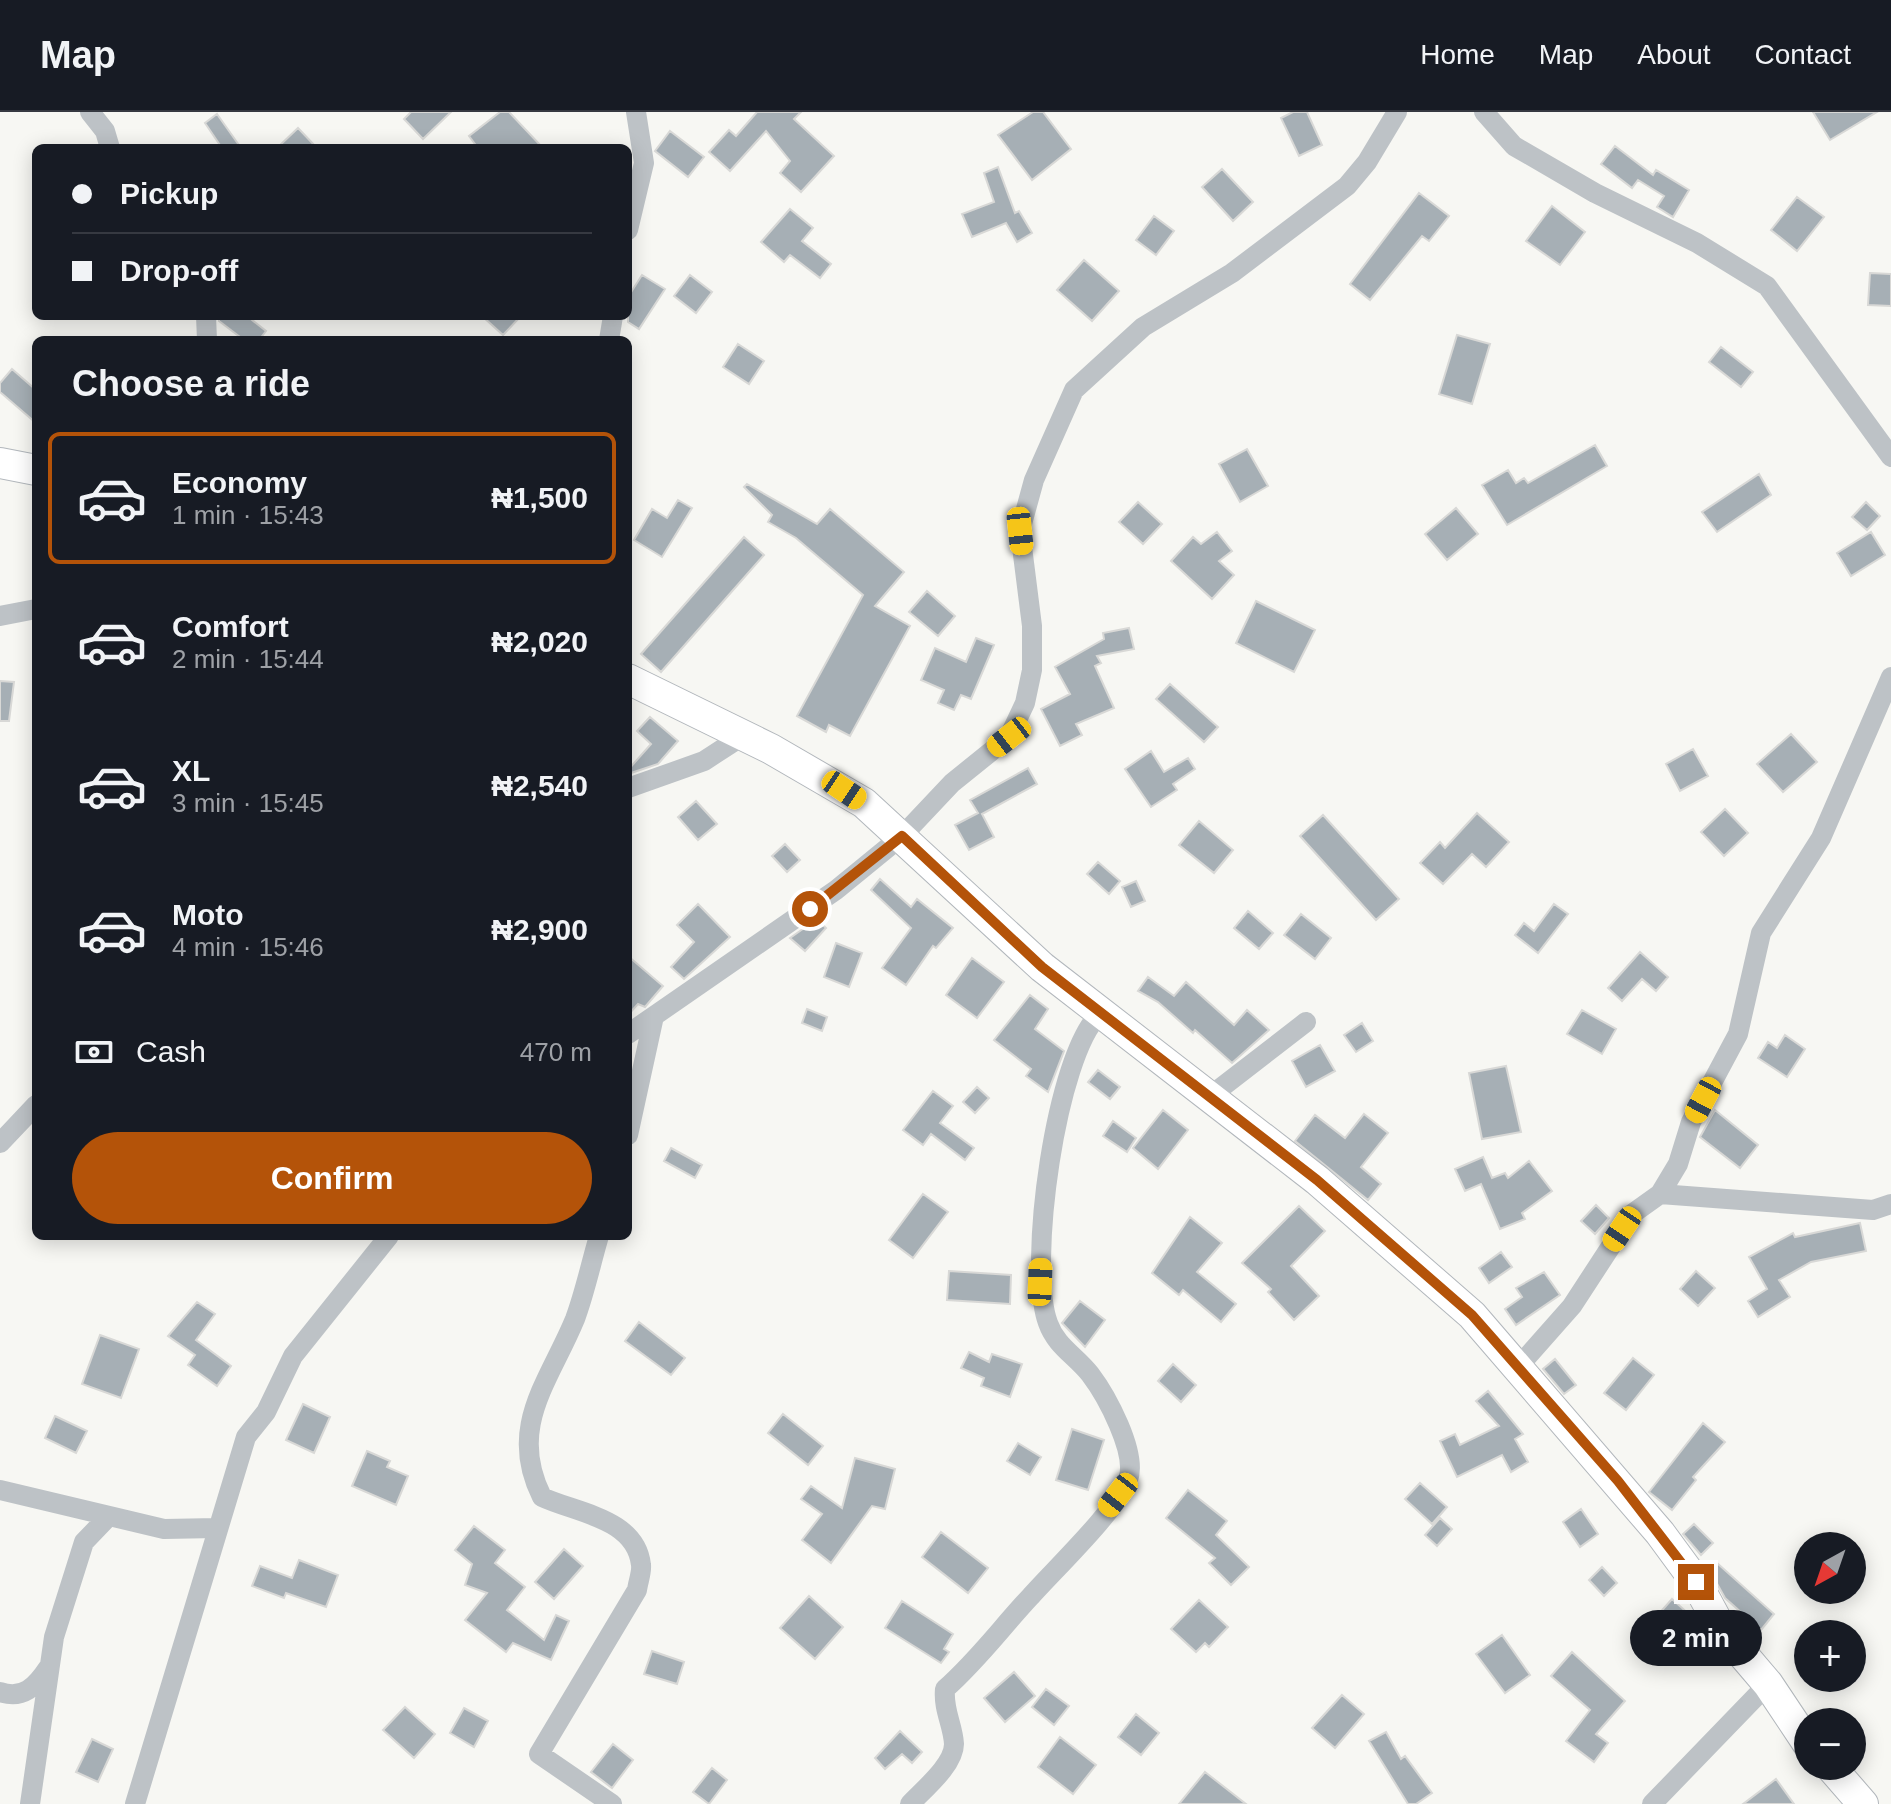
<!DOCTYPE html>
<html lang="en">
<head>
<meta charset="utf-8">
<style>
  body { margin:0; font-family:Arial,sans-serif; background:#20242c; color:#f1f3f6; height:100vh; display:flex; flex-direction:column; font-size:30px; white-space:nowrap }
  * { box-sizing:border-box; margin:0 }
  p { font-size:26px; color:#9ea1a6 }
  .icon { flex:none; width:44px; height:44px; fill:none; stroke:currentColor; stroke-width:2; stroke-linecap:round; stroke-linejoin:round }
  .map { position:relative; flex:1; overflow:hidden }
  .drawer { position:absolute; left:32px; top:224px; width:600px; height:904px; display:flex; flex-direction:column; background:#171b24; border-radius:12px; box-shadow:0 4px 20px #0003 }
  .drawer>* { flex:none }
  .hud { position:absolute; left:32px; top:32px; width:600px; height:176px; border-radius:12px; box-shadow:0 4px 20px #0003; display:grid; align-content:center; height:176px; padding:0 40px; background:#171b24 }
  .needle { width:52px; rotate:220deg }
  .fabs { position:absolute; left:1794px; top:1420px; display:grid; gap:16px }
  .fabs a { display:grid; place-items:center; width:72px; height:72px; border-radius:50%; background:#171b24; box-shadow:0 4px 20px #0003; font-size:40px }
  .end { position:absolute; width:36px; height:36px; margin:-18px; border:10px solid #b45309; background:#fff; box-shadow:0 0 0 4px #fff }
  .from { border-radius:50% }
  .bubble { position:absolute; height:56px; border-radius:28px; background:#171b24; box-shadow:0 4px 20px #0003; font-size:26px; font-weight:700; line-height:56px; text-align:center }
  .car { position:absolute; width:24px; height:48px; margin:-24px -12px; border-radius:10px; box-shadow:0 0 6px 2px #0007; background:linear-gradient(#f5c518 24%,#345 0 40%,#f5c518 0 76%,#345 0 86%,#f5c518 0) }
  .hud b { display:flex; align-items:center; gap:28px; height:76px; font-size:30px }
  .hud b+b { border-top:2px solid #363941 }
  .hud i { width:20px; height:20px; background:#f1f3f6 }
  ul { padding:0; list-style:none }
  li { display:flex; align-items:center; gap:24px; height:132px; margin:0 16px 12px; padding:0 24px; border:4px solid transparent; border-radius:12px }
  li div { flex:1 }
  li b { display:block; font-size:30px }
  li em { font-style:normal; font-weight:700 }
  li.on { border-color:#b45309 }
  li>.icon { width:72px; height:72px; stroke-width:1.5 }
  h2 { padding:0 40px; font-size:36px; line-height:96px }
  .pay { display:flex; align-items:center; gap:20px; height:88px; padding:0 40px; font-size:30px }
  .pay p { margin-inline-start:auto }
  .button { display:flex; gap:16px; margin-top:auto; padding:16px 40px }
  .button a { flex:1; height:92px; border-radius:48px; background:#b45309; color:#fff; font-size:32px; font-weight:700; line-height:92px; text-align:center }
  header { display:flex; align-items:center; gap:48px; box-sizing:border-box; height:112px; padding:0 40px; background:#171b24; border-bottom:2px solid #363941 }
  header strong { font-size:38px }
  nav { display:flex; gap:44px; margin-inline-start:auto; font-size:28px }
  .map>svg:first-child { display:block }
  .building { fill:#a6afb5; stroke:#d8d8d6; stroke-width:2 }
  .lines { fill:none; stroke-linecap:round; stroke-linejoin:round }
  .secondary-casing { stroke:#b2b7bc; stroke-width:32 }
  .street { stroke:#bdc2c6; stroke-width:20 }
  .secondary { stroke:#fff; stroke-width:30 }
  .route { stroke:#b45309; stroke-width:10 }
</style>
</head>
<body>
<header>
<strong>Map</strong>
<nav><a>Home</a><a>Map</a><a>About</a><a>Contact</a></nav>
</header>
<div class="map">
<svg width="1891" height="1692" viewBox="0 0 1891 1692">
  <rect width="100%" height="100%" fill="#f7f7f3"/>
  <path class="building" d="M411,0H451L423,27L404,7Z
    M500,0H509L543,36H478L469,24Z
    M757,0H801L794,7L834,44L801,80L780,61L790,49L766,19L730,59L709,40L729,18L736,24Z
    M1033,0H1043L1071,37L1032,68L998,23Z
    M1293,0H1307L1322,33L1299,44L1281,6Z
    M1813,0H1877L1830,28Z
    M217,2L241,36H222L205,11Z
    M298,16L317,36H277Z
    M670,19L704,45L688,65L655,39Z
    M1615,34L1653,63L1656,58L1689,78L1673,105L1657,95L1664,84L1638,68L1632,76L1601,52Z
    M998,55L1015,101L1019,99L1032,121L1017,130L1006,111L972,125L962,102L994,90L984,61Z
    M1222,57L1253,90L1233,109L1202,75Z
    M1419,81L1449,104L1429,129L1422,124L1370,188L1350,172Z
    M1797,85L1824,105L1797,139L1771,118Z
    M1552,94L1585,120L1560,153L1526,129Z
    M790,97L813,116L802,129L831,152L820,166L790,143L784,150L761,130Z
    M1154,104L1174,119L1156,143L1136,128Z
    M1084,148L1119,179L1092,209L1057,178Z
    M1870,161L1891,162V194L1868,193Z
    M642,163L665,177L639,217L628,210V185Z
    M690,163L712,180L696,201L674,184Z
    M219,204H247L266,219L259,228H244L219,209Z
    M482,204H521L503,223Z
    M1457,223L1490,232L1472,292L1439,282Z
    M738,232L764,249L749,272L723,255Z
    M1721,235L1753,260L1741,275L1709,250Z
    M12,257L36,278V311L0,280V271Z
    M1595,333L1607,354L1507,413L1482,373L1508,358L1516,371L1524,366L1528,371Z
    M1247,337L1268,374L1240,390L1219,352Z
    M1759,362L1771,383L1717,420L1702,400Z
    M747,372L817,412L830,397L904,460L875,494L910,514L850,624L829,613L826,620L797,604L863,483L796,426L768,410L772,403L744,375Z
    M678,388L692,396L662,445L634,428L652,397L667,406Z
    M1138,390L1162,412L1143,432L1119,410Z
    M1866,390L1880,404L1867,418L1852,405Z
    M1456,396L1478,422L1447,448L1425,422Z
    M1217,420L1232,439L1219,449L1234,463L1212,487L1171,449L1193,425L1201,432Z
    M1871,420L1885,443L1851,464L1837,441Z
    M744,425L764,443L661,560L641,542Z
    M927,479L955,504L938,524L909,500Z
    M1256,489L1315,518L1294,560L1236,531Z
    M1129,516L1134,537L1097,544L1101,551L1095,554L1114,596L1076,612L1082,623L1060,634L1041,597L1070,582L1055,555L1104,527L1103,521Z
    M976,526L994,533L971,587L961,583L954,598L938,591L944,578L921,568L935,536L966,550Z
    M0,569L14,570L9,609H0Z
    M1170,572L1218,615L1204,630L1156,587Z
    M650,605L678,629L658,652L631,661L628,658L651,632L637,619Z
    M1791,622L1817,650L1783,680L1757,652Z
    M1693,637L1708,664L1680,679L1666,652Z
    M1151,639L1164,660L1188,646L1195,657L1173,672L1177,678L1151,695L1125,657Z
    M1028,656L1037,672L982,702L994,725L969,738L955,713L978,701L970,688Z
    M696,689L717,712L698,728L678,705Z
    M1725,697L1748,721L1724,744L1701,720Z
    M1477,701L1509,730L1486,755L1472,742L1443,772L1420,751L1440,730L1445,736Z
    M1323,703L1399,787L1376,808L1300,724Z
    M1199,709L1233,738L1214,761L1179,733Z
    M785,732L800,748L787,760L772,744Z
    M1098,750L1120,769L1109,782L1087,762Z
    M880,767L911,795L917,787L953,816L936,836L933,834L906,873L882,856L911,816L871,778Z
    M1136,769L1145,789L1131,795L1122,775Z
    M698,792L730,825L684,867L671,855L694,830L677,813Z
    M1554,792L1568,802L1538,841L1515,823L1524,811L1534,819Z
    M1248,799L1273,821L1259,837L1234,816Z
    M1301,802L1331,826L1315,847L1284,823Z
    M817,807L826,816L805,839L790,826Z
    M836,831L862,841L849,875L824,865Z
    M1640,840L1668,865L1656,879L1642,867L1622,889L1608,876Z
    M628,844L663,874L645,895L638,892L628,903Z
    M972,846L1004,870L977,906L946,883Z
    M1148,865L1174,884L1186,870L1234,913L1247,898L1269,918L1232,951L1195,918L1193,921L1158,890L1138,879Z
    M1030,883L1048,897L1035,917L1064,939L1048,980L1026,964L1031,957L994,928Z
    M807,897L827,905L822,919L802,911Z
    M1582,898L1616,917L1602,942L1567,922Z
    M1362,911L1373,929L1356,940L1344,923Z
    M1785,923L1805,937L1787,965L1758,946L1768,930L1777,936Z
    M1320,933L1335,959L1306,975L1292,949Z
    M1506,954L1521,1020L1482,1027L1469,961Z
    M1098,958L1120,975L1110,987L1088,970Z
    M977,975L989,986L975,1001L963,990Z
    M933,979L953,994L940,1011L974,1036L965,1048L931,1022L923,1033L903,1018Z
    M1163,998L1188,1018L1158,1057L1133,1036Z
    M1715,998L1758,1033L1740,1056L1700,1025Z
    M1364,1002L1388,1021L1361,1055L1381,1072L1368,1088L1295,1029L1315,1003L1345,1026Z
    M1113,1009L1136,1026L1127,1040L1103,1024Z
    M671,1036L702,1053L695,1066L664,1049Z
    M1483,1045L1492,1066L1505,1061L1508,1066L1529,1049L1552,1079L1522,1101L1525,1107L1500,1117L1481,1072L1465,1079L1455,1057Z
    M923,1082L948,1100L913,1146L889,1128Z
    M1596,1093L1609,1106L1595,1122L1581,1109Z
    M1299,1094L1325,1119L1291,1154L1319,1184L1294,1208L1268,1180L1271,1177L1242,1151Z
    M1190,1105L1222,1131L1197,1160L1236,1192L1221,1210L1183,1178L1179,1183L1152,1161Z
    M1860,1111L1866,1139L1811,1150L1779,1168L1790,1185L1758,1205L1748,1189L1767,1177L1749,1145L1793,1121L1795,1125Z
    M1501,1140L1512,1155L1489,1171L1479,1156Z
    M949,1159L1011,1163L1010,1192L947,1188Z
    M1696,1159L1715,1176L1698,1194L1680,1177Z
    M1544,1160L1560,1183L1516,1213L1505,1197L1522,1185L1516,1176Z
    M1080,1189L1105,1208L1085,1235L1062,1211Z
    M197,1190L215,1202L196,1228L231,1254L217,1274L188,1253L195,1243L168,1224Z
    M639,1210L685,1246L671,1263L625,1229Z
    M100,1223L139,1237L121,1286L82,1272Z
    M969,1240L989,1250L992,1242L1022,1252L1010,1285L981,1274L984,1266L961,1256Z
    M1633,1246L1654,1263L1626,1298L1604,1281Z
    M1555,1247L1576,1273L1564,1282L1543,1257Z
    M1173,1252L1196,1273L1181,1290L1158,1269Z
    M1488,1279L1523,1322L1515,1327L1528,1350L1511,1360L1502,1343L1457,1365L1440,1329L1455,1322L1460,1333L1499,1314L1476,1289Z
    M303,1292L330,1305L314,1341L286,1328Z
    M783,1302L823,1334L808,1353L768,1321Z
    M55,1304L87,1319L76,1341L45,1326Z
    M1703,1311L1725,1330L1693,1365L1696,1368L1672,1398L1649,1380Z
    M1072,1317L1104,1328L1088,1378L1056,1368Z
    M1018,1331L1041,1345L1030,1363L1007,1349Z
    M367,1339L390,1349L387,1355L408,1364L396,1393L352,1374Z
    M855,1346L895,1357L885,1397L872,1394L831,1451L802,1428L822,1402L801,1387L811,1374L842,1396Z
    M1420,1371L1447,1395L1432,1412L1405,1387Z
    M1188,1378L1227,1409L1216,1423L1249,1455L1231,1473L1209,1451L1215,1446L1166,1406Z
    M1581,1397L1598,1422L1580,1435L1563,1410Z
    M1440,1406L1452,1417L1437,1434L1425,1423Z
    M1694,1412L1713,1431L1701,1443L1683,1422Z
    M474,1414L505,1438L495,1451L525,1475L507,1498L544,1528L556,1503L569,1509L551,1548L513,1531L506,1540L465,1508L487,1481L465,1473L472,1452L455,1438Z
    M941,1420L988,1456L968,1481L922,1445Z
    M564,1437L583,1454L554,1487L535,1470Z
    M299,1448L338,1463L326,1495L286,1481L284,1486L252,1474L260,1454L292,1466Z
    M1717,1451L1774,1502L1761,1518L1725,1486L1710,1459Z
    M1602,1455L1617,1471L1604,1484L1589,1468Z
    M809,1484L843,1515L815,1547L780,1516Z
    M1672,1487L1691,1504L1676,1521L1657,1504Z
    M1199,1488L1228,1515L1209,1535L1205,1531L1196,1540L1171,1517Z
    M902,1489L953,1522L944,1537L949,1540L941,1551L885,1516Z
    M1502,1523L1530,1563L1505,1581L1476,1542Z
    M652,1539L684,1550L677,1572L644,1562Z
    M1572,1540L1625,1589L1596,1622L1608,1631L1594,1650L1566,1629L1590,1598L1551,1564Z
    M1014,1560L1035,1584L1005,1610L984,1586Z
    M1046,1577L1069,1594L1054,1613L1032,1595Z
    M1342,1583L1364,1602L1335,1636L1312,1616Z
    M405,1595L435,1622L414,1646L383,1618Z
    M464,1596L488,1609L474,1635L450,1621Z
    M1136,1602L1159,1621L1141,1643L1118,1625Z
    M900,1619L922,1640L912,1651L902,1642L885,1657L875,1646Z
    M1386,1620L1401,1647L1405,1644L1432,1681L1416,1692H1408L1369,1629Z
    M1060,1625L1096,1653L1073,1682L1038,1655Z
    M92,1627L113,1637L98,1670L76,1660Z
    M613,1632L633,1648L612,1676L591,1660Z
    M712,1656L727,1668L709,1692L693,1680Z
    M1205,1660L1246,1692H1179Z
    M1776,1667L1794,1692H1743Z"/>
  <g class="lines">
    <defs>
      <path id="secondary" d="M0,351L36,358
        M628,567L771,637L864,691L1042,855L1317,1068L1472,1203L1660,1421L1696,1470L1722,1518L1768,1572L1808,1632
        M1830,1654L1863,1692"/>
    </defs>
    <use href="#secondary" class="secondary-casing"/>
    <path class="street" d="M90,0L105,19L110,36
      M1484,0L1514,34L1595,81L1697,131L1767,174L1891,345
      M628,118L644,51L636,0
      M206,204L207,228
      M609,228L613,204
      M0,504L36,497
      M628,676L704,649L744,623
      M628,922L836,778L902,724L952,671L1009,625L1025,591L1032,558V514L1020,419L1034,368L1074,278L1143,215L1232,161L1347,74L1367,50L1397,0
      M1209,985L1306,910
      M628,1023L654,904
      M0,1031L36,993
      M1660,1082L1873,1098L1891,1092
      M599,1124C591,1151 585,1180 575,1207C549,1270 507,1315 542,1385C576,1401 636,1406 641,1453C642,1460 638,1470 637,1478L539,1642L612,1692
      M1519,1254L1572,1194L1632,1102L1660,1082L1678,1052L1691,1010L1738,922L1761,821L1821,726L1891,565
      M0,1378L164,1417L217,1416
      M0,1580C23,1588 36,1574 48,1556
      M30,1692L54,1525L84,1430L107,1406
      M135,1692L246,1325L266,1300L293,1244L389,1124
      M910,1692C923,1678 954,1653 954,1632C953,1613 943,1598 945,1577C978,1548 1001,1516 1031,1484C1054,1458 1117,1398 1128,1368C1138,1341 1106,1283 1090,1262C1076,1244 1056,1234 1048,1211C1027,1155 1056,941 1100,902
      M1652,1692L1768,1572"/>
    <use href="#secondary" class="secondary"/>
  </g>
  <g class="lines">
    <path class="route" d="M810,797L902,724L1042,855L1317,1068L1472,1203L1618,1369L1696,1470"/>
  </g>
</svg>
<div class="fabs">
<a><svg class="needle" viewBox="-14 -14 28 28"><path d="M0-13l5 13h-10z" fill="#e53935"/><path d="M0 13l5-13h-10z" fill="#9ea1a6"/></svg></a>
<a>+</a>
<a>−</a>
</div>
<i class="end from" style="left:810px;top:797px"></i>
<i class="end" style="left:1696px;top:1470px"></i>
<div class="bubble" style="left:1630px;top:1498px;width:132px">2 min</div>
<i class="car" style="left:1020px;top:419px;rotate:174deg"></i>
<i class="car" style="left:1009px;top:625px;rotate:232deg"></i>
<i class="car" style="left:844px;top:678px;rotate:124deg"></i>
<i class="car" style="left:1703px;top:988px;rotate:208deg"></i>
<i class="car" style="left:1622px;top:1117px;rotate:214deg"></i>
<i class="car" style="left:1040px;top:1170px;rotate:2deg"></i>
<i class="car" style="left:1118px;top:1383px;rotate:218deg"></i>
<div class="hud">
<b><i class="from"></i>Pickup</b>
<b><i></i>Drop-off</b>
</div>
<section class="drawer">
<h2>Choose a ride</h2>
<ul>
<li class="on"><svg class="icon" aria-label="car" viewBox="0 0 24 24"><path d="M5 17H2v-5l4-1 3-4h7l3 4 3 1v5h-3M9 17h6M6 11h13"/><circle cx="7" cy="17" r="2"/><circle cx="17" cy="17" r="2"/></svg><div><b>Economy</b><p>1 min · 15:43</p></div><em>₦1,500</em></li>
<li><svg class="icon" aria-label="car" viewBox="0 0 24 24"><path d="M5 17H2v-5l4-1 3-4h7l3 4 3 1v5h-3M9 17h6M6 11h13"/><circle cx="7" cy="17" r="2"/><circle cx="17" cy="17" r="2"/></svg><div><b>Comfort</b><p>2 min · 15:44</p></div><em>₦2,020</em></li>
<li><svg class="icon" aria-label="car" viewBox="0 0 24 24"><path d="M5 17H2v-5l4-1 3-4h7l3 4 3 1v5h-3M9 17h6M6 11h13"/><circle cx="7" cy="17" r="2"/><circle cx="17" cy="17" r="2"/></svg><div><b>XL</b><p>3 min · 15:45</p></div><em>₦2,540</em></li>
<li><svg class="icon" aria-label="car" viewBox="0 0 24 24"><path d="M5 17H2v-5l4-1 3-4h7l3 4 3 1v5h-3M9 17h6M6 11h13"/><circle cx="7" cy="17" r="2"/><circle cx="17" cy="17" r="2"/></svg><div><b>Moto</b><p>4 min · 15:46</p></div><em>₦2,900</em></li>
</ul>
<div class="pay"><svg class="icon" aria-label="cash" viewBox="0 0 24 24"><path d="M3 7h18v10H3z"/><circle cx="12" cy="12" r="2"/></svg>Cash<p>470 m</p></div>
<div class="button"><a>Confirm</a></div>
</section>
</div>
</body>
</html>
